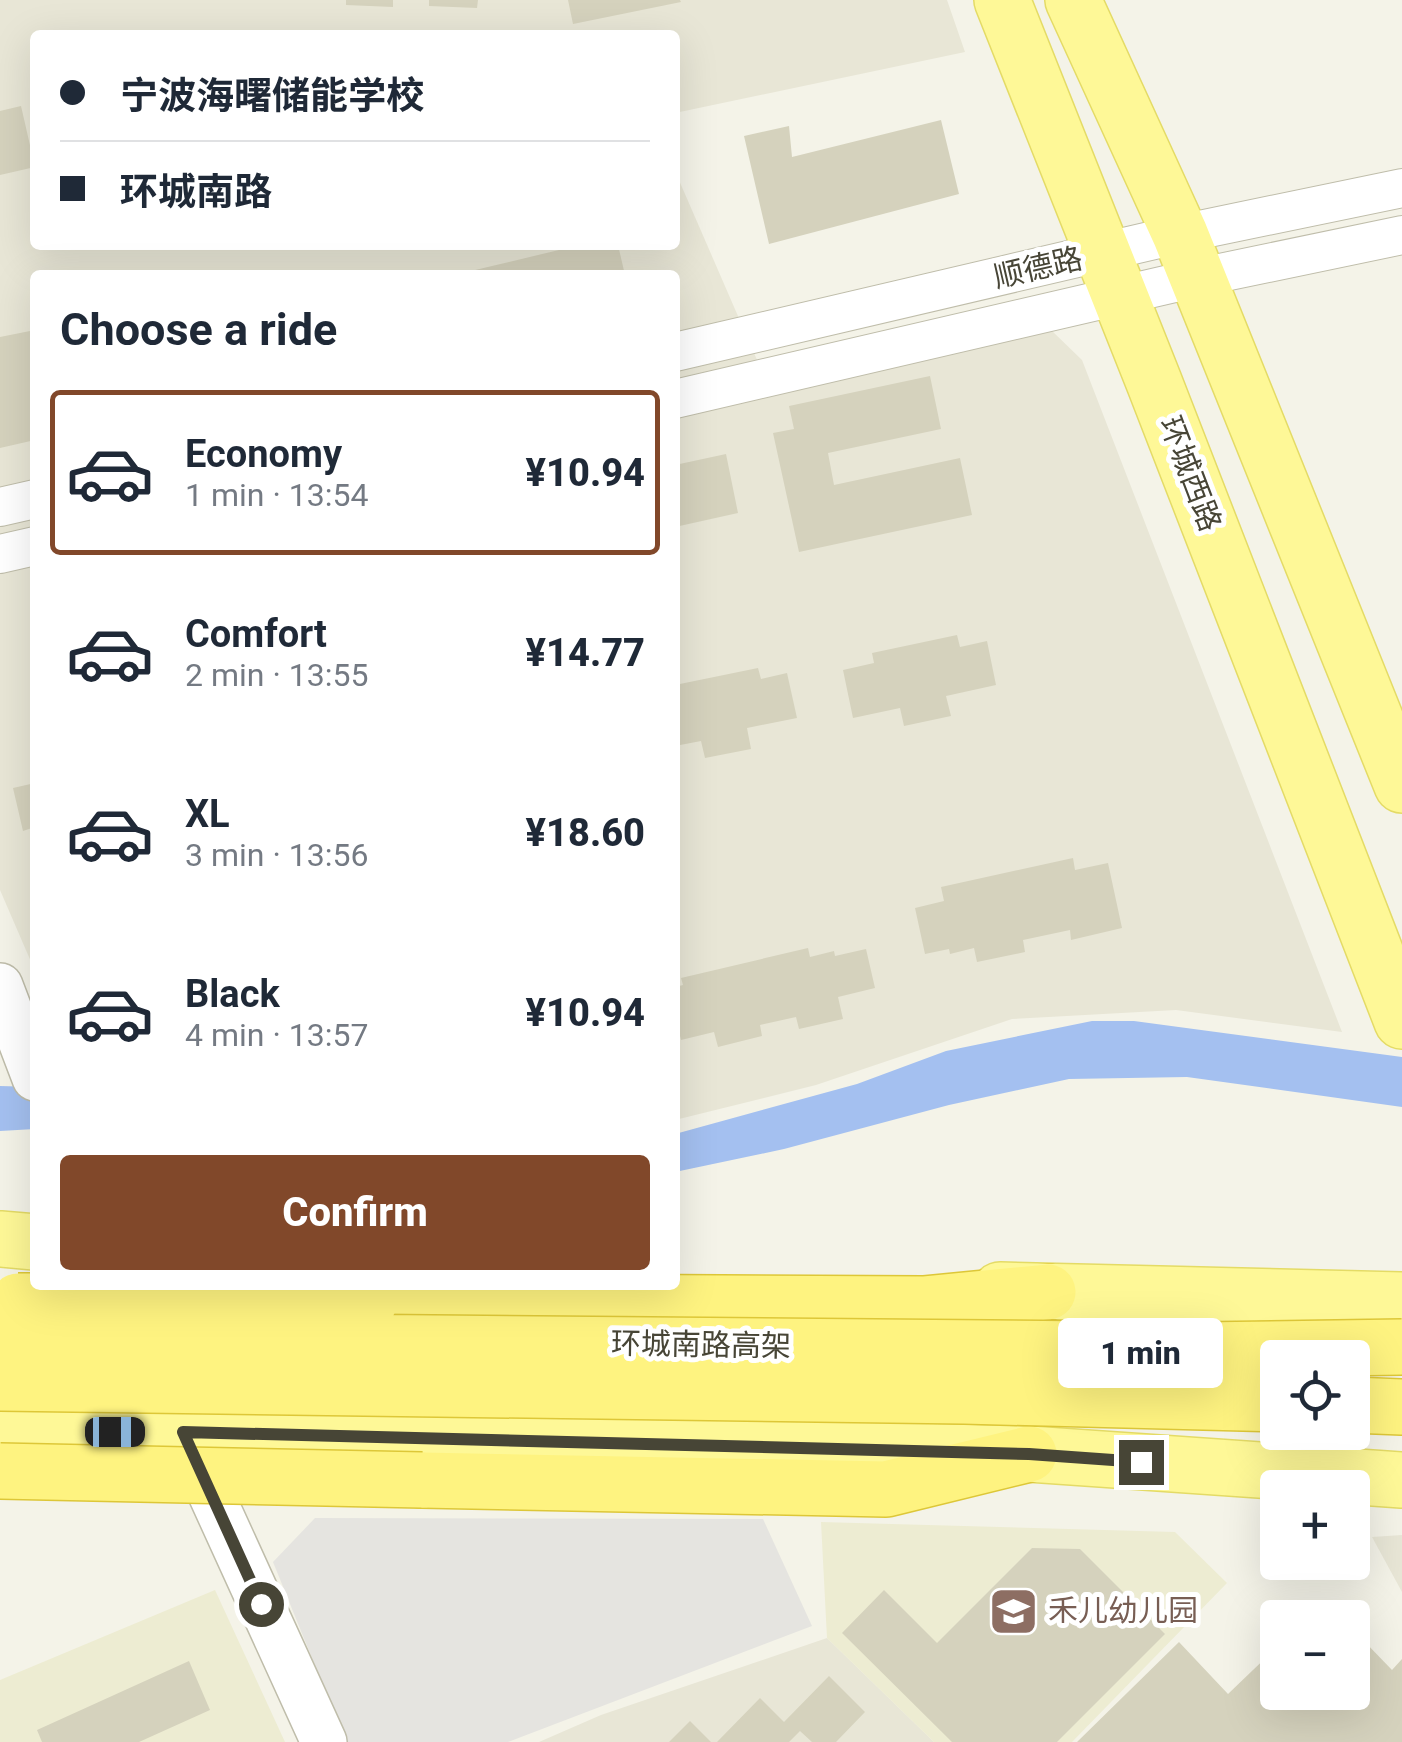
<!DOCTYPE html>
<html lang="en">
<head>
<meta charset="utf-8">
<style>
  body { margin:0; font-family:Roboto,"Noto Sans SC",sans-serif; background:#f2f2f3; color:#1f2937; height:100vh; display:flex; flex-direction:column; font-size:38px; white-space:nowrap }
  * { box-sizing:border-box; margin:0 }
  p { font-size:32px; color:#747a83 }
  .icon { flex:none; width:55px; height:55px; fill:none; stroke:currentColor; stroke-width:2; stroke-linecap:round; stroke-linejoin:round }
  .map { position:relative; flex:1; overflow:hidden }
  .drawer { position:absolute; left:30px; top:270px; width:650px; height:1020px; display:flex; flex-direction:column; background:#fff; border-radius:10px; box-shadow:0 10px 40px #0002 }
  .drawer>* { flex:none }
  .hud { position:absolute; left:30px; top:30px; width:650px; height:220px; border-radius:10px; box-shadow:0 10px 40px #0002; display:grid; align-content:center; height:220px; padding:0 30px; background:#fff }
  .fabs { position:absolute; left:1260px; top:1340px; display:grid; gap:20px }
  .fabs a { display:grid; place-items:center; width:110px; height:110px; border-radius:10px; background:#fff; box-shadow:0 10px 40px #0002; font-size:50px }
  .end { position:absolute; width:45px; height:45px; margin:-22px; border:12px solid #474536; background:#fff; box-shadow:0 0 0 5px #fff }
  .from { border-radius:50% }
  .bubble { position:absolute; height:70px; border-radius:10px; background:#fff; box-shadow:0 10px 40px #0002; font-size:32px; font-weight:800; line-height:70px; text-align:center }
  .car { position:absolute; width:30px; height:60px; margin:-30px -15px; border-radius:12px; box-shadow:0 0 8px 2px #0007; background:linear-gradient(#222 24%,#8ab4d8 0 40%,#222 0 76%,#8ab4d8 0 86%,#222 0) }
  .hud b { display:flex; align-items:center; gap:35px; height:95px; font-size:38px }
  .hud b+b { border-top:2px solid #e0e1e3 }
  .hud i { width:25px; height:25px; background:#1f2937 }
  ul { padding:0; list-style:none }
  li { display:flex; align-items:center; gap:30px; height:165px; margin:0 20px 15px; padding:0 10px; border:5px solid transparent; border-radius:10px }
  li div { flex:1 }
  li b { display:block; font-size:38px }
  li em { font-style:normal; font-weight:800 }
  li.current { border-color:#81482a }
  li>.icon { width:90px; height:90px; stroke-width:1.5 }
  h2 { padding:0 30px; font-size:45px; line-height:120px }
  .action { display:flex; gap:20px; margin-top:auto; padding:20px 30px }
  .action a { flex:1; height:115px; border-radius:10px; background:#81482a; color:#fff; font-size:40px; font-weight:800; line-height:115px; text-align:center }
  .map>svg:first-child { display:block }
  .residential { fill:#e8e6d6 }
  .education { fill:#edecd2 }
  .parking { fill:#e5e4e0 }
  .water { fill:#a4c0f0 }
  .building { fill:#d5d2bd }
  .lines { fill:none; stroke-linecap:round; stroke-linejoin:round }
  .minor-casing { stroke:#bfbdaa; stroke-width:40 }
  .tertiary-casing { stroke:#bfbdaa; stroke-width:48 }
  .primary-casing { stroke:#e4db66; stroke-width:58 }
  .trunk-casing { stroke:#ddc738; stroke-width:58 }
  .minor { stroke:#fff; stroke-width:38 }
  .tertiary { stroke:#fff; stroke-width:45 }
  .primary { stroke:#fef897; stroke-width:55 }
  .trunk { stroke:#fef380; stroke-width:55 }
  .trunk-bridge-casing { stroke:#ddc738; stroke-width:58; stroke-linecap:butt }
  .trunk-bridge { stroke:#fef380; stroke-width:55 }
  .route { stroke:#474536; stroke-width:12 }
  .labels { text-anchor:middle; stroke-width:10; stroke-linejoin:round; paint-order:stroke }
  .street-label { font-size:30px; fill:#474536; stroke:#fff }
  .education-label { font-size:30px; fill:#785e54; stroke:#fff; text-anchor:start }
</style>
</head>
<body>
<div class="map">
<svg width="1402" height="1742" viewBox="0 0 1402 1742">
  <rect width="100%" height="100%" fill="#f4f3e8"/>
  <path class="residential" d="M0,0H947L965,52L675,113V35H35V245H675V171L771,392L1050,329L1082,360L1342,1032L1176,1010L1012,1019L816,1085L675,1120V275H35V971L0,890Z
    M1402,1535V1592L1372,1537Z
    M827,1638L934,1742H539L601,1715Z"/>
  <path class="education" d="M821,1522L1175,1532L1227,1583L1072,1742H934L827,1638Z
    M215,1590L285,1742H0V1680Z"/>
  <path class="parking" d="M315,1518L763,1519L812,1626L508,1742H346L273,1562Z"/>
  <path class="water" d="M1092,1021H1134L1402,1057V1107L1187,1077L1069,1079L949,1105L784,1149L675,1172V1134L857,1084L946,1051Z
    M0,1086L35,1087V1129L0,1131Z"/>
  <path class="building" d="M346,0H393V7L346,5Z
    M429,0H478L477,8L429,6Z
    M568,0H680L681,2L573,24Z
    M21,106L35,167L0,175V111Z
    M941,120L959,194L769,244L744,136L789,126L792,157Z
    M580,245H618L625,275H454Z
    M35,330V440L0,448V337Z
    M930,376L941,429L828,453L834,485L960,458L972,515L799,552L773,433L794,429L789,406Z
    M726,454L738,513L675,527V465Z
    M957,635L960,647L987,641L996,685L946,696L951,716L904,726L900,708L853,718L843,670L874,663L872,653Z
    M758,668L761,679L787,673L797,718L747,728L751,749L705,758L701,741L675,746V685Z
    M35,783V827L23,831L13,788Z
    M1073,858L1075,870L1108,863L1122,928L1071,940L1070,930L1023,940L1025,952L977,962L974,948L950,954L949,949L925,954L915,908L944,901L941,887Z
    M808,948L810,957L834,951L835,956L866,949L875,988L838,997L843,1019L799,1029L796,1017L760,1025L762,1036L718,1047L714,1032L681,1040L675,1016V987L683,985L681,978Z
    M1032,1548L1080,1549L1165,1634L1057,1742H952L842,1633L884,1590L937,1643Z
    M1364,1641L1392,1670L1402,1659V1742H1077L1179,1642L1228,1694L1278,1646V1692H1352V1653Z
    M189,1661L210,1710L139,1742H42L37,1730Z
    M829,1676L865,1712L836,1742H812L800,1731L789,1742H717L760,1698L784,1722Z
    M690,1721L711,1742H669Z"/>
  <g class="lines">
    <defs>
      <path id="minor" d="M675,352L1180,234L1402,188
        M675,399L1196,278L1402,235
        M0,507L35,499
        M0,554L35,546"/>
      <path id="tertiary" d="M0,986L35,1078
        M190,1448L324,1742"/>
      <path id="primary" d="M1002,0L1154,382L1402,1021
        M1073,0L1180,234L1402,785
        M0,1239L35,1242
        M1000,1290L1402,1300
        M0,1433L183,1432L1029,1454L1402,1480"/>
      <path id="trunk" d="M370,1301L923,1304L1048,1292
        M1352,1405L1402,1407
        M422,1480L886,1489L1029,1454"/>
    </defs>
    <use href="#minor" class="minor-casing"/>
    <use href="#tertiary" class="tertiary-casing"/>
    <use href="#primary" class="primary-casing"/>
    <use href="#trunk" class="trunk-casing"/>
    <use href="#minor" class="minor"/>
    <use href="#tertiary" class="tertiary"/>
    <use href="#primary" class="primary"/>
    <use href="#trunk" class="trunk"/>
    <defs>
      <path id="trunk-bridge" d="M18,1301H370
        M0,1339L1201,1350L1402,1347
        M0,1383L964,1396L1278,1404
        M0,1471L422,1480"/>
    </defs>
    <use href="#trunk-bridge" class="trunk-bridge-casing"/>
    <use href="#trunk-bridge" class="trunk-bridge"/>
  </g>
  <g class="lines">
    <path class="route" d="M261,1604L183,1432L1029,1454L1141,1462"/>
  </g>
  <defs>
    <symbol id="school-square" viewBox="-11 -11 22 22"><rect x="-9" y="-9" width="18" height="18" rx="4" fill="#8d6e63" stroke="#fff"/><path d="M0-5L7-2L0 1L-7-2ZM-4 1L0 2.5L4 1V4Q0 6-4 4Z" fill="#fff"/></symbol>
  </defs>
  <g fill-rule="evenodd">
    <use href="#school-square" x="986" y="1584" width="55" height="55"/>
  </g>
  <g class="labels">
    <g class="street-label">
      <text transform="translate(1038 268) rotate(-13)" y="10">顺德路</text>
      <text transform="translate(1190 474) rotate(69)" y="10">环城西路</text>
      <text transform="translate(701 1345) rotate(1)" y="10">环城南路高架</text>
    </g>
    <g class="education-label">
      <text x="1048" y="1621">禾儿幼儿园</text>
    </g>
  </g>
</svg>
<div class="fabs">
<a><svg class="icon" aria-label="locate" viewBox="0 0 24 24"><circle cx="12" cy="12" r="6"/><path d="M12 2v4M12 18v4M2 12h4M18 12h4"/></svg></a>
<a>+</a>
<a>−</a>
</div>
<i class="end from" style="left:261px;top:1604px"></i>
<i class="end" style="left:1141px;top:1462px"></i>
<div class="bubble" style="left:1058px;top:1318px;width:165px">1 min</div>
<i class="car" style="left:115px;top:1432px;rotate:90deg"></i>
<div class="hud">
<b><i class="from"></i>宁波海曙储能学校</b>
<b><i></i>环城南路</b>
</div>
<section class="drawer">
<h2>Choose a ride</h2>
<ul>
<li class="current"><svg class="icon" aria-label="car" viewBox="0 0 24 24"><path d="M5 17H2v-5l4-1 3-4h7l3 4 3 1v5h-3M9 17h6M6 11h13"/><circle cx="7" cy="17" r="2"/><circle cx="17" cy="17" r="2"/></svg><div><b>Economy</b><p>1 min · 13:54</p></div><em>¥10.94</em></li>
<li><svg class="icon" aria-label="car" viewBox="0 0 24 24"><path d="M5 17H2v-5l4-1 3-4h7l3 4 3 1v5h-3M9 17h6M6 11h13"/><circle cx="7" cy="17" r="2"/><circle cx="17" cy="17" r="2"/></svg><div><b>Comfort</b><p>2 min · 13:55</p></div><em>¥14.77</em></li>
<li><svg class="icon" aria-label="car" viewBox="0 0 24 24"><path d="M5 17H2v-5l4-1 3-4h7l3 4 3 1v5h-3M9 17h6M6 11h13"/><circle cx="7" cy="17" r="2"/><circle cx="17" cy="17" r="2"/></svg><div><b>XL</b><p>3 min · 13:56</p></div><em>¥18.60</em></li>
<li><svg class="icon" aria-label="car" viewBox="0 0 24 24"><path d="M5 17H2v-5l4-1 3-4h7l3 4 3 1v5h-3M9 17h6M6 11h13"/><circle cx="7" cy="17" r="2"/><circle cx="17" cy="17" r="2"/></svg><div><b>Black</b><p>4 min · 13:57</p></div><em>¥10.94</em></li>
</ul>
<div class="action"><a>Confirm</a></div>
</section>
</div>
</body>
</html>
